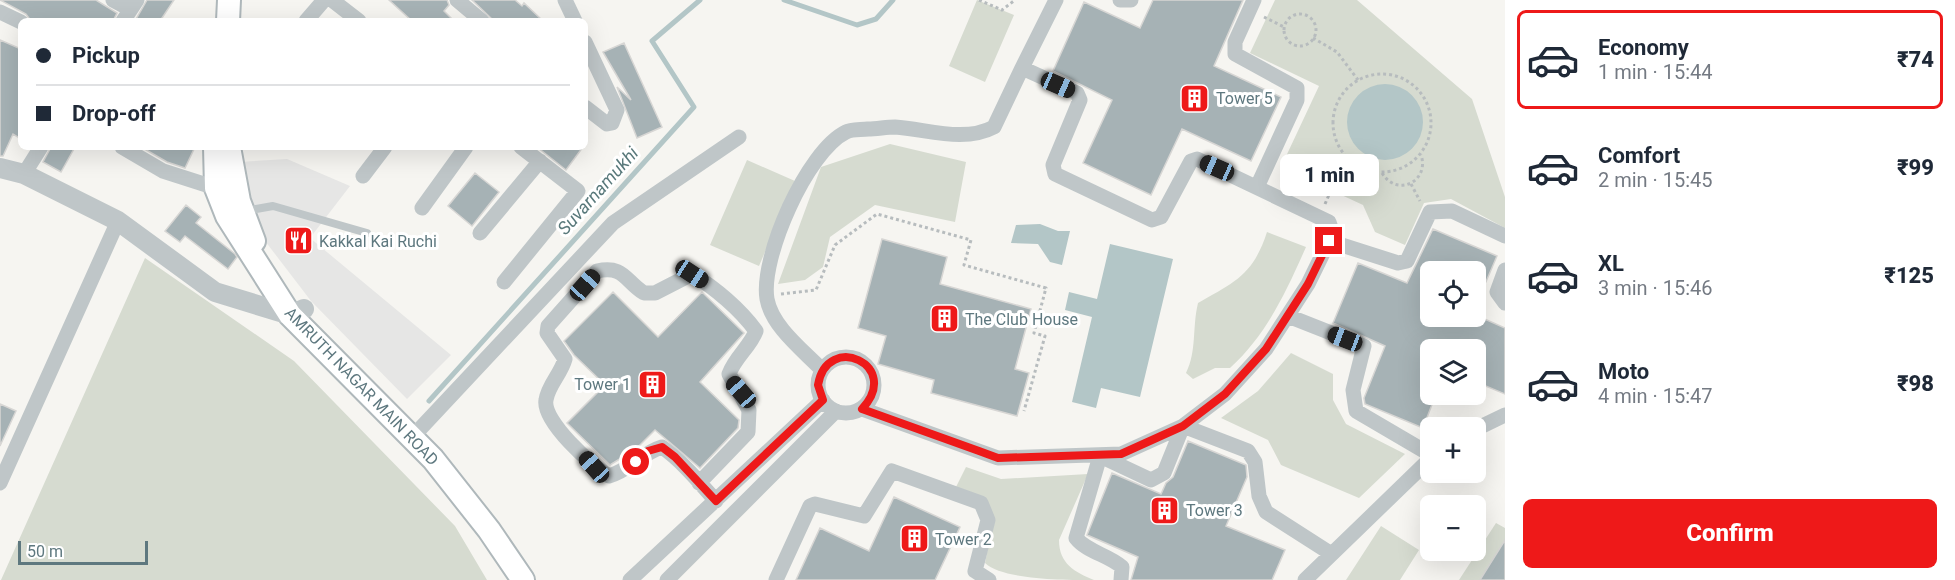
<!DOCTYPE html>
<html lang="en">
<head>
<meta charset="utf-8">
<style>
  body { margin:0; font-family:Roboto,sans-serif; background:#f6f6f7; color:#1f2937; height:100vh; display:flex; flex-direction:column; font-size:22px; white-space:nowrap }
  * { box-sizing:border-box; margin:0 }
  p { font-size:20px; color:#747a83 }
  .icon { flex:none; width:33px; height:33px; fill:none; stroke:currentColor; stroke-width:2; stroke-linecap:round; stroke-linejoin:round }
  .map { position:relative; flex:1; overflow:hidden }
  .sheet { display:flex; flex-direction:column; background:#fff; width:450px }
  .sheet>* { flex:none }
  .guide { position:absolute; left:18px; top:18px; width:570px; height:132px; border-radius:9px; box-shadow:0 6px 24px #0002; display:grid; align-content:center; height:132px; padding:0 18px; background:#fff }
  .controls { position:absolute; left:1420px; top:261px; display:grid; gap:12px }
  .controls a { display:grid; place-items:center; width:66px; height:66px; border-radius:9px; background:#fff; box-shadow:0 6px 24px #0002; font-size:30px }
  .scale { position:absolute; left:18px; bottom:15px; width:130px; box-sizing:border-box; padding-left:6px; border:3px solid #5e787f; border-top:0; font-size:16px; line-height:21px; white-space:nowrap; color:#5e787f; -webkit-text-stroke:4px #fff; paint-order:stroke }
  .end { position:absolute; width:27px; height:27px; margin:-14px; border:8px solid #ee1919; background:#fff; box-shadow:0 0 0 3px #fff }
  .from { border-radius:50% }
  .bubble { position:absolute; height:42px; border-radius:9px; background:#fff; box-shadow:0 6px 24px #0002; font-size:20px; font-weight:800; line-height:42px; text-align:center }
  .car { position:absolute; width:18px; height:36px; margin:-18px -9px; border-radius:8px; box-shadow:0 0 4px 2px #0007; background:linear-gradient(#222 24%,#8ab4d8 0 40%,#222 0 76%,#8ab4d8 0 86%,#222 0) }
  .guide b { display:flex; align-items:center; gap:21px; height:57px; font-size:22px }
  .guide b+b { border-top:2px solid #e0e1e3 }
  .guide i { width:15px; height:15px; background:#1f2937 }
  ul { padding:10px 0 0; list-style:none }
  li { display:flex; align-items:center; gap:18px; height:99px; margin:0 12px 9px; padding:0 6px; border:3px solid transparent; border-radius:9px }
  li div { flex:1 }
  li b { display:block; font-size:22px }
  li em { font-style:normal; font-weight:800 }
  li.selected { border-color:#ee1919 }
  li>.icon { width:54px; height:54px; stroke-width:1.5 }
  .button { display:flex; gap:12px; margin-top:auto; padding:12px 18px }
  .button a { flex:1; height:69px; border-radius:9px; background:#ee1919; color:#fff; font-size:24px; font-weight:800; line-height:69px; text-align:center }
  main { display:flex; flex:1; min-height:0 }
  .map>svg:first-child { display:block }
  .built { fill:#e6e6e5 }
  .green { fill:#d6dbd0 }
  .water { fill:#b3c6c7 }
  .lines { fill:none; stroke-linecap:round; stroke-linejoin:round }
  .stream { stroke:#b3c6c7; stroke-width:5 }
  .building { fill:#a6b2b5; stroke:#d7d6d4; stroke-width:1.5 }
  .secondary-casing { stroke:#afb8bb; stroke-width:26 }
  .path { stroke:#b7bcbe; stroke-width:3; stroke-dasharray:3 3; stroke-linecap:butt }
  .service { stroke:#bfc6c8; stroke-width:8 }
  .minor { stroke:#bfc6c8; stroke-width:15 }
  .tertiary { stroke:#bfc6c8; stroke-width:20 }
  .secondary { stroke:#fff; stroke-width:22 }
  .route { stroke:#ee1919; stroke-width:8 }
  .labels { text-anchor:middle; stroke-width:6; stroke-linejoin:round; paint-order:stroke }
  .poi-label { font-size:16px; fill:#5e787f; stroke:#fff; text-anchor:start }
  .street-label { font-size:16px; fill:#5e787f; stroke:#fff }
  .water-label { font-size:18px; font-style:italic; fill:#59797b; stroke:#fff }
</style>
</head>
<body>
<main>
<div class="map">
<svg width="1505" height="580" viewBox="0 0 1505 580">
  <rect width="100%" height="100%" fill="#f6f5f1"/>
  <path class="built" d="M287,159L350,186L310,238L451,355L407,399L311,301L262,237L240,162Z"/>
  <path class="green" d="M977,0L1014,15L985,82L949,66Z
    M1275,0H1357L1472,99L1505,197V228L1451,199L1424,203L1405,245L1375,232L1363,205L1281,167L1319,86L1250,53Z
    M890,144L966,162L955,222L875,205L830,237L823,267L805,280L778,284L821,167Z
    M747,160L795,181L759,266L710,245Z
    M1267,232L1306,247C1286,292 1267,334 1230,368H1215L1193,379L1186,373C1197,351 1192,328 1198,303C1235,282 1253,275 1267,232Z
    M145,258L294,361L455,526L487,580H1Z
    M1291,353L1333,374V400L1346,424L1405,454L1359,498L1281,465L1268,440L1221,418L1258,391Z
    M966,467L1001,479L1088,474L1059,540C1059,564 1075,572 1094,580C1065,580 1003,580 985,563L992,527L956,487Z
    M1496,523L1505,528V540L1480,580H1459Z
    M1381,526L1419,550L1400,580H1346Z"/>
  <path class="water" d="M1347 122a38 38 0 1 1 76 0a38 38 0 1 1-76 0Z
    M1040,224L1058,231H1070L1062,265L1050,262L1038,244L1011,243L1016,225Z
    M1110,244L1173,259L1140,397L1101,388L1096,408L1072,402L1092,317L1065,310L1069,292L1097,299Z"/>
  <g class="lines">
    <path class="stream" d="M784,0L857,25L876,19L893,0
      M429,401L694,107L652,41L700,0"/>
  </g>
  <path class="building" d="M0,0H96L117,13L113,21H31L26,14Z
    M147,0H174L160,21H135Z
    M389,0H447L449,5L444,11L454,21H412Z
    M472,0H515L522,6L524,3L543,21H494Z
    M1153,0H1243L1214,66L1281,97L1251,161L1182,129L1151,195L1083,163L1112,100L1053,71L1084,2L1140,28Z
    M0,40L21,49V139L13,134L3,156H0Z
    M624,43L662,127L637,138L617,87L631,100L603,52Z
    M51,147H75L61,172L43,162Z
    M141,147H195L185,168L167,162Z
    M537,147H583L566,170Z
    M475,173L499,192L472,226L448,206Z
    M186,205L201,217L196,223L235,254L237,257L228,269L185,236L180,242L165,231Z
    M1433,229L1497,256L1476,305V272H1431V316H1478L1505,328V394L1476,382V350H1431V394H1436L1423,428L1365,404L1364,398L1385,346L1333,323L1358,263L1407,283Z
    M882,239L947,257L940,284L1031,309L1015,369L1029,373L1017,416L931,393L934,380L878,364L886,336L858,328Z
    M613,292L658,337L702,292L744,333L700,382L739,420L738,428L700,468L655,430L636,449L610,465L567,423L605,385L574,355L564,341Z
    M0,404L16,411L0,446Z
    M1188,441L1246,465L1247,477L1226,526L1285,550L1272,580H1131L1138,557L1087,535L1112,473L1161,494L1166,483L1173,477Z
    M894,497L960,527L935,580H796L820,528L869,551Z
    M1505,540V580H1480Z"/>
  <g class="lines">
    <defs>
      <path id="secondary" d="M228,21L229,0
        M215,147L216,188L227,216L290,315L433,459L489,530L523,580
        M229,147L239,201L254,241"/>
    </defs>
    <use href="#secondary" class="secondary-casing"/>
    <path class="path" d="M979,0L1002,10L1015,0
      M1284 30a16 16 0 1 1 32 0a16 16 0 1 1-32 0Z
      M1264,17L1284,27
      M1313,38L1337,52L1358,80
      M1333 123a49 49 0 1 1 98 0a49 49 0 1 1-98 0Z
      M1382,173C1397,198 1430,181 1421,155
      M1411,184L1420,201
      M1325,204L1346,156
      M781,294L816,290L835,245L877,214L971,240L964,265L1046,288L1034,333L1045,336L1024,411"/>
    <path class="service" d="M245,211L273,206L367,233"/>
    <path class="minor" d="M113,0L130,9
      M332,0L359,21
      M457,0L482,21
      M565,0L575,21
      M1120,0H1131
      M1254,0L1235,42V54L1297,88V100L1257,187
      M0,12L21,22
      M123,21L137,0
      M306,21L324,0
      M585,42L617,110L612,123L607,124L585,107
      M122,147L163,171L216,188
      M24,174L41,147
      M363,176L385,147
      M422,208L466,147
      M480,233L540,161
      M1329,241L1398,263L1407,261L1430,212L1452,211L1505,236
      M1505,270L1497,292L1505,303
      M504,282L578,191L521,147
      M1288,316L1364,346L1353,390L1356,411L1431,455
      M818 385a28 28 0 1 1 56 0a28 28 0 1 1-56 0Z
      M822,370C804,351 772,327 767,299C760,258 807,151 846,132C851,129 861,130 868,129C877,129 886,127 895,127C927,129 964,143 994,127L1022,68
      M862,409L998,458L1121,454L1183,426L1225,394L1266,349L1308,284L1329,241L1332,231L1329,222L1197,159L1191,161L1161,217L1152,220L1055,174L1053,165L1080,100L1077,93L1022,68L1056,0
      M1476,429L1505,415
      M418,431L613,223L739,137
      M0,483L118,221
      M699,483L748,432L749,410L729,374C735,357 750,347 756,331C740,309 715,288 692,274L655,293H644C625,281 624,265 597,271L548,326L547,333L565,359C561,374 548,385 546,400C542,421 592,466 609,476C630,470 642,453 662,447C683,462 699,482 716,501
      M630,580L823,400
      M667,580L836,411
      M776,580L810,506L815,504L864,516L892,471L981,503L988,520L975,571L989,580
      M1121,580L1122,567C1109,555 1087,552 1076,538L1100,456L1151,480L1164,473L1183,426L1248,451L1255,462L1259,496L1266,512L1330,553
      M1305,580L1431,458"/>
    <path class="tertiary" d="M0,168L24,174L118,221L215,292L290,315L304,309"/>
    <use href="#secondary" class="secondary"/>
  </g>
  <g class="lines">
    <path class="route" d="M636,462L648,451L662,447L675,457L716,501L823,400L818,385C827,331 903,365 862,409L979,451L998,458L1121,454L1183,426L1225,394L1266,349L1308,284L1329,241"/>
  </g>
  <defs>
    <symbol id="building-square" viewBox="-11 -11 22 22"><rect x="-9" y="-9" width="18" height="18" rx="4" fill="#ee1919" stroke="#fff"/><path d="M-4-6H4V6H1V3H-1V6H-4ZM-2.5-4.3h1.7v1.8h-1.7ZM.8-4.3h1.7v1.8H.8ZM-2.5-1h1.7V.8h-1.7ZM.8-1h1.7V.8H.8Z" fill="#fff"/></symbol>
    <symbol id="restaurant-square" viewBox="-11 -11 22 22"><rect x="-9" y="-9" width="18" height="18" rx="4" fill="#ee1919" stroke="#fff"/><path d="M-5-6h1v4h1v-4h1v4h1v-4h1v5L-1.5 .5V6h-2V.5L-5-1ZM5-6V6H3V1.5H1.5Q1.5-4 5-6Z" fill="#fff"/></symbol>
  </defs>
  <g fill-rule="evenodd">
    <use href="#building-square" x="1178" y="82" width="33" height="33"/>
    <use href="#restaurant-square" x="282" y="224" width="33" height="33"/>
    <use href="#building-square" x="928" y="302" width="33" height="33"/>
    <use href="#building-square" x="636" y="368" width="33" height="33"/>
    <use href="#building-square" x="1148" y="494" width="33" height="33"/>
    <use href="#building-square" x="898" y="522" width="33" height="33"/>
  </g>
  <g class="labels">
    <g class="poi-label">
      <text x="1216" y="104">Tower 5</text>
      <text x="319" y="247">Kakkal Kai Ruchi</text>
      <text x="965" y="325">The Club House</text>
      <text x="631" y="390" text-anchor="end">Tower 1</text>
      <text x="1186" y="516">Tower 3</text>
      <text x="935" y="545">Tower 2</text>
    </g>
    <g class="street-label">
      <text transform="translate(362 386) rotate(46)" y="6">AMRUTH NAGAR MAIN ROAD</text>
    </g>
    <g class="water-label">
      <text transform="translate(598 191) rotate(-48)" y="6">Suvarnamukhi</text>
    </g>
  </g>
</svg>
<div class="controls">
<a><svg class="icon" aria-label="locate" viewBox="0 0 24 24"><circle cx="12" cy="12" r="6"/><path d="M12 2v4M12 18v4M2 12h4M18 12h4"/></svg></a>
<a><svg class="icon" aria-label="layers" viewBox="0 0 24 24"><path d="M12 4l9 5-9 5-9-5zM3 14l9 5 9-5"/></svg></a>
<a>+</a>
<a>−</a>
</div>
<div class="scale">50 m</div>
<i class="end from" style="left:636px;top:462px"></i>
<i class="end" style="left:1329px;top:241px"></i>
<div class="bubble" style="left:1280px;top:154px;width:99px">1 min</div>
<i class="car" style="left:1058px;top:85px;rotate:114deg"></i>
<i class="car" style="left:1217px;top:168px;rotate:294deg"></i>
<i class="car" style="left:692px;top:274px;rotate:123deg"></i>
<i class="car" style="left:585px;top:285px;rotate:42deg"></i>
<i class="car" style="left:1345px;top:339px;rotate:291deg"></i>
<i class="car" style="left:741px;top:392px;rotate:319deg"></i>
<i class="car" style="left:594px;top:467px;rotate:318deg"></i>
<div class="guide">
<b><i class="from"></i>Pickup</b>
<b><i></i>Drop-off</b>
</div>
</div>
<section class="sheet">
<ul>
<li class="selected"><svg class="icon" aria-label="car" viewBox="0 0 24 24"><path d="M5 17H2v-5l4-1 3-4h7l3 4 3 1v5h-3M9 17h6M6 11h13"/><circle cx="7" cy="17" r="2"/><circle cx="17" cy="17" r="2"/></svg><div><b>Economy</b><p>1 min · 15:44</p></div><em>₹74</em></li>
<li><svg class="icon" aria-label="car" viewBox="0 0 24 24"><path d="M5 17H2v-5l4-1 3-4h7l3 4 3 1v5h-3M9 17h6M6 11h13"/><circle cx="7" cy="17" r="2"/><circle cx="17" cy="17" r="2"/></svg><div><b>Comfort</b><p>2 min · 15:45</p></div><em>₹99</em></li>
<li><svg class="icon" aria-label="car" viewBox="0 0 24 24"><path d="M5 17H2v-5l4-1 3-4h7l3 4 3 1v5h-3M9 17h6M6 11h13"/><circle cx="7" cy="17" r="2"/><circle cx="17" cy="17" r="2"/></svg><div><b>XL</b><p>3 min · 15:46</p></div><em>₹125</em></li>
<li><svg class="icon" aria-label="car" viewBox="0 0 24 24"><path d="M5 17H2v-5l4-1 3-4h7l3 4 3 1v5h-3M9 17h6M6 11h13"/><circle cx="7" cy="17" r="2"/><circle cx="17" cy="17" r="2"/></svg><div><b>Moto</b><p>4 min · 15:47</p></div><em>₹98</em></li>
</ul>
<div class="button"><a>Confirm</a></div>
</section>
</main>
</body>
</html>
